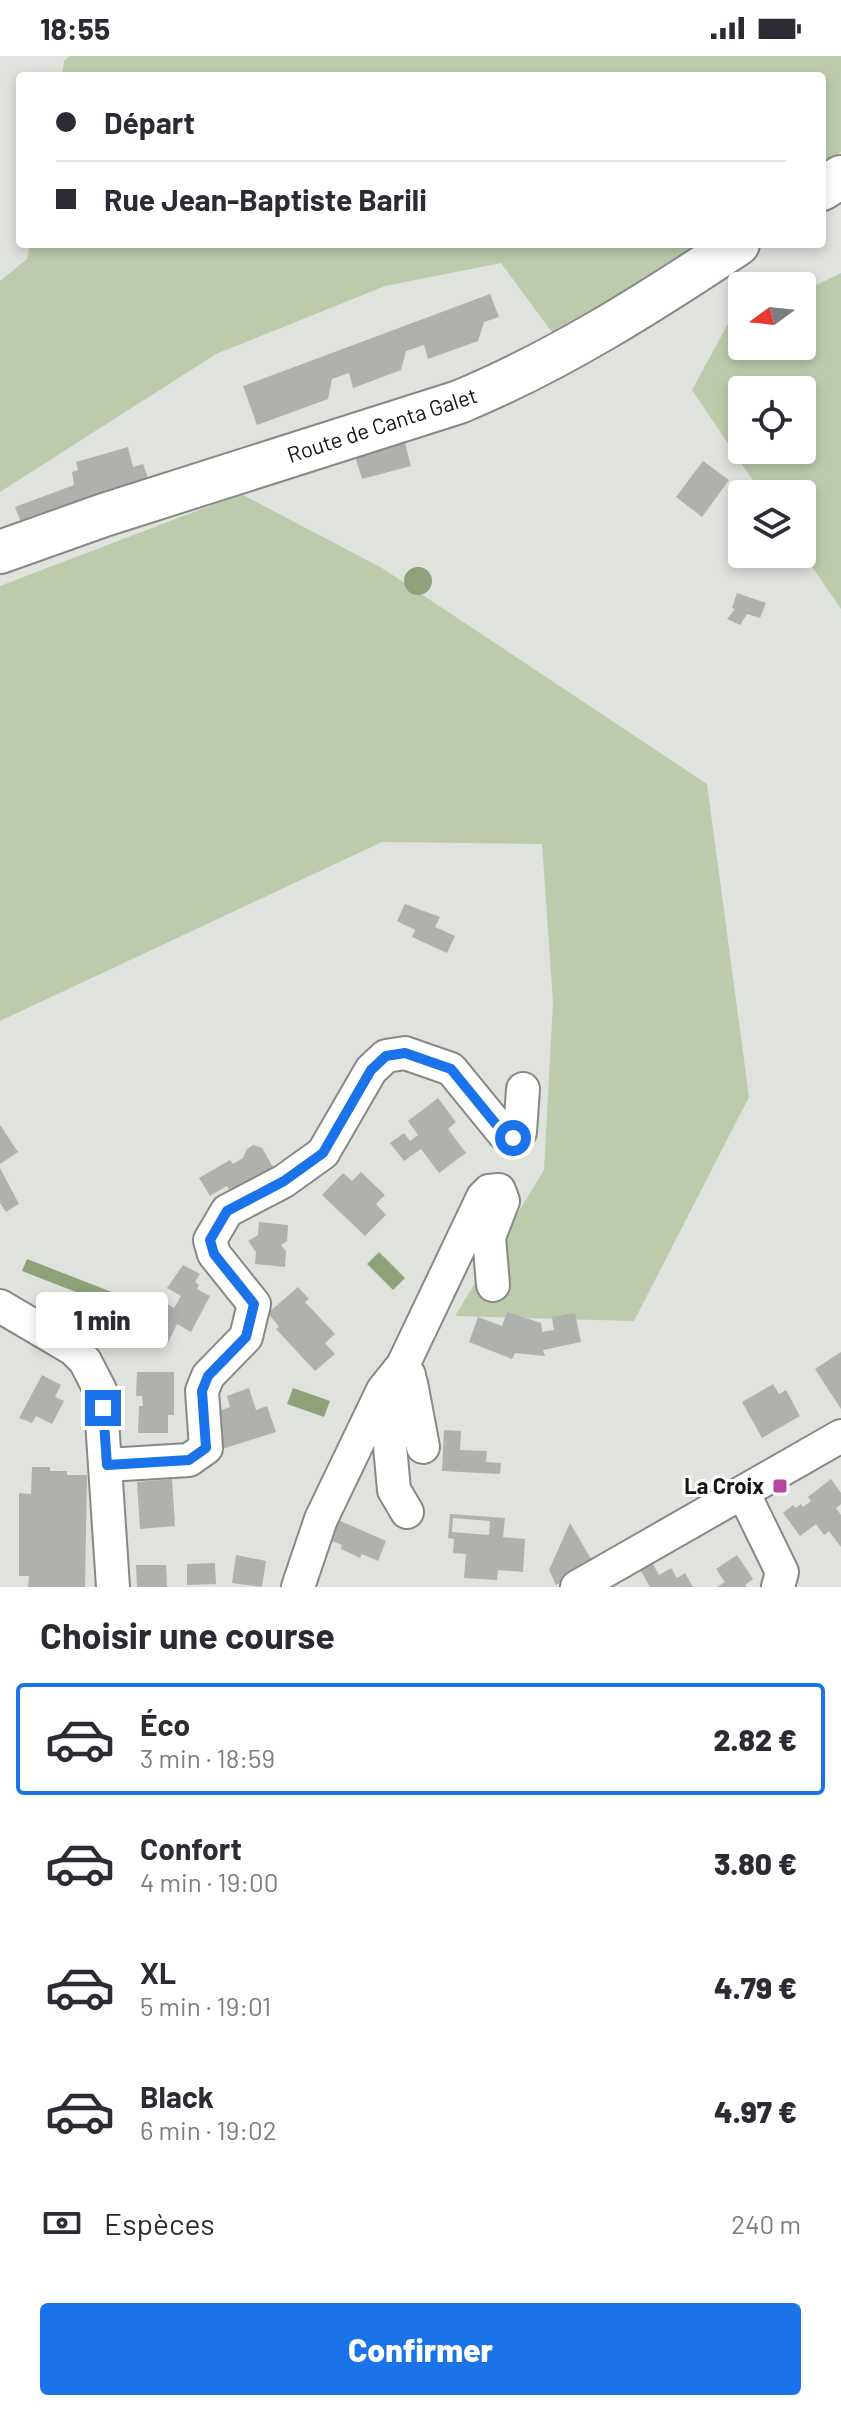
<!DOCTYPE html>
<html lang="fr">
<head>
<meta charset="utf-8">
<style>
  body { margin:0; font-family:Barlow,sans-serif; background:#f7f7f7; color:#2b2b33; height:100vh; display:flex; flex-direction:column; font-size:30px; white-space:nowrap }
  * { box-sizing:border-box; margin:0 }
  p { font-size:26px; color:#7c7c81 }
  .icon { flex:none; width:44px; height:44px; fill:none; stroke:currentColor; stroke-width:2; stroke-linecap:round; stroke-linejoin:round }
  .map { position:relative; height:1531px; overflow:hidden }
  .details { display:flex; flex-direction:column; background:#fff; flex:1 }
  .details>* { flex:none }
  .guide { position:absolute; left:16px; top:16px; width:810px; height:176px; border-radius:8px; box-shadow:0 4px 12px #0003; display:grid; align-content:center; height:176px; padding:0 40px; background:#fff }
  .needle { width:52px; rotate:255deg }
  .fabs { position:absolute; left:728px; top:216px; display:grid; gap:16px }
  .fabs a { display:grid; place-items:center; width:88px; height:88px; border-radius:8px; background:#fff; box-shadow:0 4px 12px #0003; font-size:40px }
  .end { position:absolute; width:36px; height:36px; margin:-18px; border:10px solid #1a73e8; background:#fff; box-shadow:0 0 0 4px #fff }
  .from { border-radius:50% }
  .bubble { position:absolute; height:56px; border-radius:8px; background:#fff; box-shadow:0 4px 12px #0003; font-size:26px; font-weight:800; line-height:56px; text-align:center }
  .guide b { display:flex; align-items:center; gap:28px; height:76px; font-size:30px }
  .guide b+b { border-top:2px solid #e1e1e2 }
  .guide i { width:20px; height:20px; background:#2b2b33 }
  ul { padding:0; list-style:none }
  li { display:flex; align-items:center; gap:24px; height:112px; margin:0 16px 12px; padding:0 24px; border:4px solid transparent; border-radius:8px }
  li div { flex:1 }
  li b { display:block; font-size:30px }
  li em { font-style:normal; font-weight:800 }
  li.on { border-color:#1a73e8 }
  li>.icon { width:72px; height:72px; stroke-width:1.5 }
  h2 { padding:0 40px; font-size:36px; line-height:96px }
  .pay { display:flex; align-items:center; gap:20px; height:88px; padding:0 40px; font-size:30px }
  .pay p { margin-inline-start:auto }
  .action { display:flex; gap:16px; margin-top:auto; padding:16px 40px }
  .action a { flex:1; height:92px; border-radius:8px; background:#1a73e8; color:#fff; font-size:32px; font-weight:800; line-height:92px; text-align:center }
  .status { display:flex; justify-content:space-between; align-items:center; height:56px; padding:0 40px; background:#fff; direction:ltr }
  .status svg { height:22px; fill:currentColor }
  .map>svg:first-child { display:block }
  .green { fill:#bdcbac; fill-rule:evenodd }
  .water { fill:#8fa178 }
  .building { fill:#afb1ad; fill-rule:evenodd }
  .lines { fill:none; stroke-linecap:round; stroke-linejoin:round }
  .minor-casing { stroke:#878985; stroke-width:36 }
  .major-casing { stroke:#878985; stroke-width:46 }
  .minor { stroke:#fff; stroke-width:32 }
  .major { stroke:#fff; stroke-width:42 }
  .route { stroke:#1a73e8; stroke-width:10 }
  .poi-dot { fill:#b8459f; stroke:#fff; stroke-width:3 }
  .labels { text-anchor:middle; stroke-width:6; stroke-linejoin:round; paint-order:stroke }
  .street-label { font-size:22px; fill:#151614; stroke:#fff }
  .poi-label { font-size:22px; font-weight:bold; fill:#151614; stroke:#fff; text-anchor:end }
</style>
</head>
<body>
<div class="status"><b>18:55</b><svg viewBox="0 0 49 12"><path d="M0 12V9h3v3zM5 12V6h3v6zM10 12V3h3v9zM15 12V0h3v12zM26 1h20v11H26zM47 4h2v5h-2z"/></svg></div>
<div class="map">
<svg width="841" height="1531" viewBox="0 0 841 1531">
  <rect width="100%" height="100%" fill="#e0e2dd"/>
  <path class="green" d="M70,0H841V96L822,108V20H62L64,5Z
    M30,188H697L554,279L501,207L385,230L216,298L0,436V225L27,203Z
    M841,217V553L802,496V438H762L692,334L742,242V290H802V236ZM802,334V394H742V334Z
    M241,438L382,512L707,728L749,1041L634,1265L455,1260L544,1114L553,946L542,788L382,786L0,965V530Z"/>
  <path class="water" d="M404 525a14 14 0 1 1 28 0a14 14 0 1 1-28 0Z
    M379,1196L405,1222L393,1234L367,1208Z
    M27,1203L117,1238L112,1250L22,1215Z
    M293,1332L330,1345L324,1361L287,1348Z"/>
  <path class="building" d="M490,238L499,261L484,266L478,285L428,303L424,289L406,295L401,314L353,332L349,317L332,323L328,343L257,369L243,330Z
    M404,383L411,410L362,423L354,397Z
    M128,391L133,411L143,408L149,425L21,466L15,451L74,429L72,416L78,414L76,406Z
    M703,405L729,424L702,461L676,441Z
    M737,537L766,547L760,562L747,558L740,569L727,563L735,553L732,552Z
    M405,848L440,861L435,871L455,880L447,897L412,881L415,874L397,865Z
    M438,1042L456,1066L448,1073L466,1097L439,1117L421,1093L404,1105L390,1087L404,1077L410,1085L418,1079L408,1065Z
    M0,1069L18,1096L0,1108Z
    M253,1089L262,1092L273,1111L231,1137L227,1130L210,1140L199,1122L230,1104L233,1108L243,1102L247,1093Z
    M0,1112L19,1148L6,1156L0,1147Z
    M361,1116L385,1139L376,1148L386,1159L365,1180L322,1139L343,1117L352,1125Z
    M259,1166L288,1169L287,1185L281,1189L286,1195L285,1211L255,1208L256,1196L248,1185L258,1179Z
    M183,1209L200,1218L195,1226L199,1229L197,1233L210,1240L191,1276L177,1268L168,1287L141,1273L157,1242L174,1252L181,1240L167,1232Z
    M298,1231L309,1243L305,1246L335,1278L325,1287L335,1298L315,1315L276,1273L279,1271L268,1257Z
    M507,1256L541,1267L542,1276L554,1274L552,1261L575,1257L581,1286L543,1294L545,1300L515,1297L512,1303L469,1286L478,1261L502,1270Z
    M841,1296V1353L815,1313Z
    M137,1316H174V1359H168V1377H138L139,1350H143L142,1340H136Z
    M42,1319L61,1329L55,1341L64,1345L52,1368L36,1360L32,1367L19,1362Z
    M773,1328L779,1338L786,1334L800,1360L762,1382L742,1346Z
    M249,1332L256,1354L267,1350L276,1376L222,1393L216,1374L221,1373L216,1356L230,1351L227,1340Z
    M444,1374L461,1375L460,1394L487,1395L486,1406L501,1407L500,1418L442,1415Z
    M32,1411H50V1415H67V1419H87L85,1531H28L29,1520H19V1437L31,1438Z
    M172,1423L175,1470L140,1473L137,1426Z
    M831,1423L841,1437V1448L836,1452L841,1459V1491L829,1475L824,1479L816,1468L800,1480L783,1457L793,1449L796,1452L801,1448L803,1451L811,1445L808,1441Z
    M450,1458L505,1462L503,1481L525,1483L523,1516L498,1514L497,1524L464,1522L466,1498L453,1497L454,1483L448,1482ZM453,1462L490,1465L489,1479L452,1476Z
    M336,1463L386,1485L378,1505L362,1498L360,1502L341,1493L342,1489L327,1483Z
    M570,1467L594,1508L556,1529L549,1514Z
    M236,1499L266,1505L262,1531L232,1527Z
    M737,1499L753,1523L745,1529L747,1531H717L725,1526L716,1513Z
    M649,1501L659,1519L671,1512L677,1522L685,1517L693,1531H650L637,1508Z
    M215,1507L216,1528L187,1529V1508Z
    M136,1509H166L167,1531H137Z"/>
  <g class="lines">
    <defs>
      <path id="minor" d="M0,1250L73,1293L85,1305L100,1334L113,1531
        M411,1327L423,1391
        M107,1409L189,1404L206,1392L202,1335L208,1320L246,1281L254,1248L214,1198L210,1184L227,1155L284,1125L323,1097L371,1014L386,1000L405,997L451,1013L504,1078L513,1082L520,1076L523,1033
        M743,1436L782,1516L778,1531
        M407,1456L394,1434L390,1390L409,1319
        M298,1531L321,1463L383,1334L403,1309L483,1141L489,1135L499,1134L503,1145L489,1181L493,1229
        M577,1531L841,1380"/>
      <path id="major" d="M822,133L841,121
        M0,496L104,459L459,346C558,305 649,247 738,188"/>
    </defs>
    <use href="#minor" class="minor-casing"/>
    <use href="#major" class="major-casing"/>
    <use href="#minor" class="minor"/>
    <use href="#major" class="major"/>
  </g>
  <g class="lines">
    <path class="route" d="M103,1352L107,1409L189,1404L206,1392L202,1335L208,1320L246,1281L254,1248L214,1198L210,1184L227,1155L284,1125L323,1097L371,1014L386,1000L405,997L451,1013L504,1078L513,1082"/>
  </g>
  <rect class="poi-dot" x="772" y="1422" width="16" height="16" rx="4"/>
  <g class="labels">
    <g class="street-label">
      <text transform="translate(382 369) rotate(-18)" y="8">Route de Canta Galet</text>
    </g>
    <g class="poi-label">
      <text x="764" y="1438">La Croix</text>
    </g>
  </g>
</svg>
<div class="fabs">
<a><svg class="needle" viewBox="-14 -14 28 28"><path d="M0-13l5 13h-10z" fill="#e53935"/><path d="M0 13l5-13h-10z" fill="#7c7c81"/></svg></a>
<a><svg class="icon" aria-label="locate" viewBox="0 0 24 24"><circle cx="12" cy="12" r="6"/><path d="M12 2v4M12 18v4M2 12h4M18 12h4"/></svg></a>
<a><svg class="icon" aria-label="layers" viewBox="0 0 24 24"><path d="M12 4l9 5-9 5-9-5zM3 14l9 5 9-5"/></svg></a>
</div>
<i class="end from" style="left:513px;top:1082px"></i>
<i class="end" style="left:103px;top:1352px"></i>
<div class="bubble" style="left:36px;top:1236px;width:132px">1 min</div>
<div class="guide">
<b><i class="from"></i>Départ</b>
<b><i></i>Rue Jean-Baptiste Barili</b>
</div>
</div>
<section class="details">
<h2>Choisir une course</h2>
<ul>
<li class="on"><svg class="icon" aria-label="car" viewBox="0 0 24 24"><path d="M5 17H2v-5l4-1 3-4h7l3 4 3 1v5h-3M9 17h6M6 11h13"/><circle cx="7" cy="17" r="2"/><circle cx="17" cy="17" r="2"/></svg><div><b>Éco</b><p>3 min · 18:59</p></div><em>2.82 €</em></li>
<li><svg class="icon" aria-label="car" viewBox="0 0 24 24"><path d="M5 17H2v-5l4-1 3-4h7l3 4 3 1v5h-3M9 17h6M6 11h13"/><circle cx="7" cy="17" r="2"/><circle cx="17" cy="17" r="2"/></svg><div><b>Confort</b><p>4 min · 19:00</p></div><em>3.80 €</em></li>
<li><svg class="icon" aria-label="car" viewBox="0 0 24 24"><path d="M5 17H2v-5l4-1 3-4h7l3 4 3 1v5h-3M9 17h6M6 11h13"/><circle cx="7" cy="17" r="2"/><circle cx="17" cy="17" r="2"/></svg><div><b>XL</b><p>5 min · 19:01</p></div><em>4.79 €</em></li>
<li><svg class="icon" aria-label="car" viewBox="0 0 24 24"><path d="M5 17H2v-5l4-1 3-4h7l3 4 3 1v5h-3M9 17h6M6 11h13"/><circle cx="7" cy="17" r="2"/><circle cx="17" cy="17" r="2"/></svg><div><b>Black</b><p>6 min · 19:02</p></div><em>4.97 €</em></li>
</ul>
<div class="pay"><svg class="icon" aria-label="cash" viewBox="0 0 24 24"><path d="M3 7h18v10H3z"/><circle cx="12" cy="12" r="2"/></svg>Espèces<p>240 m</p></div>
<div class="action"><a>Confirmer</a></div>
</section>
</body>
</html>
